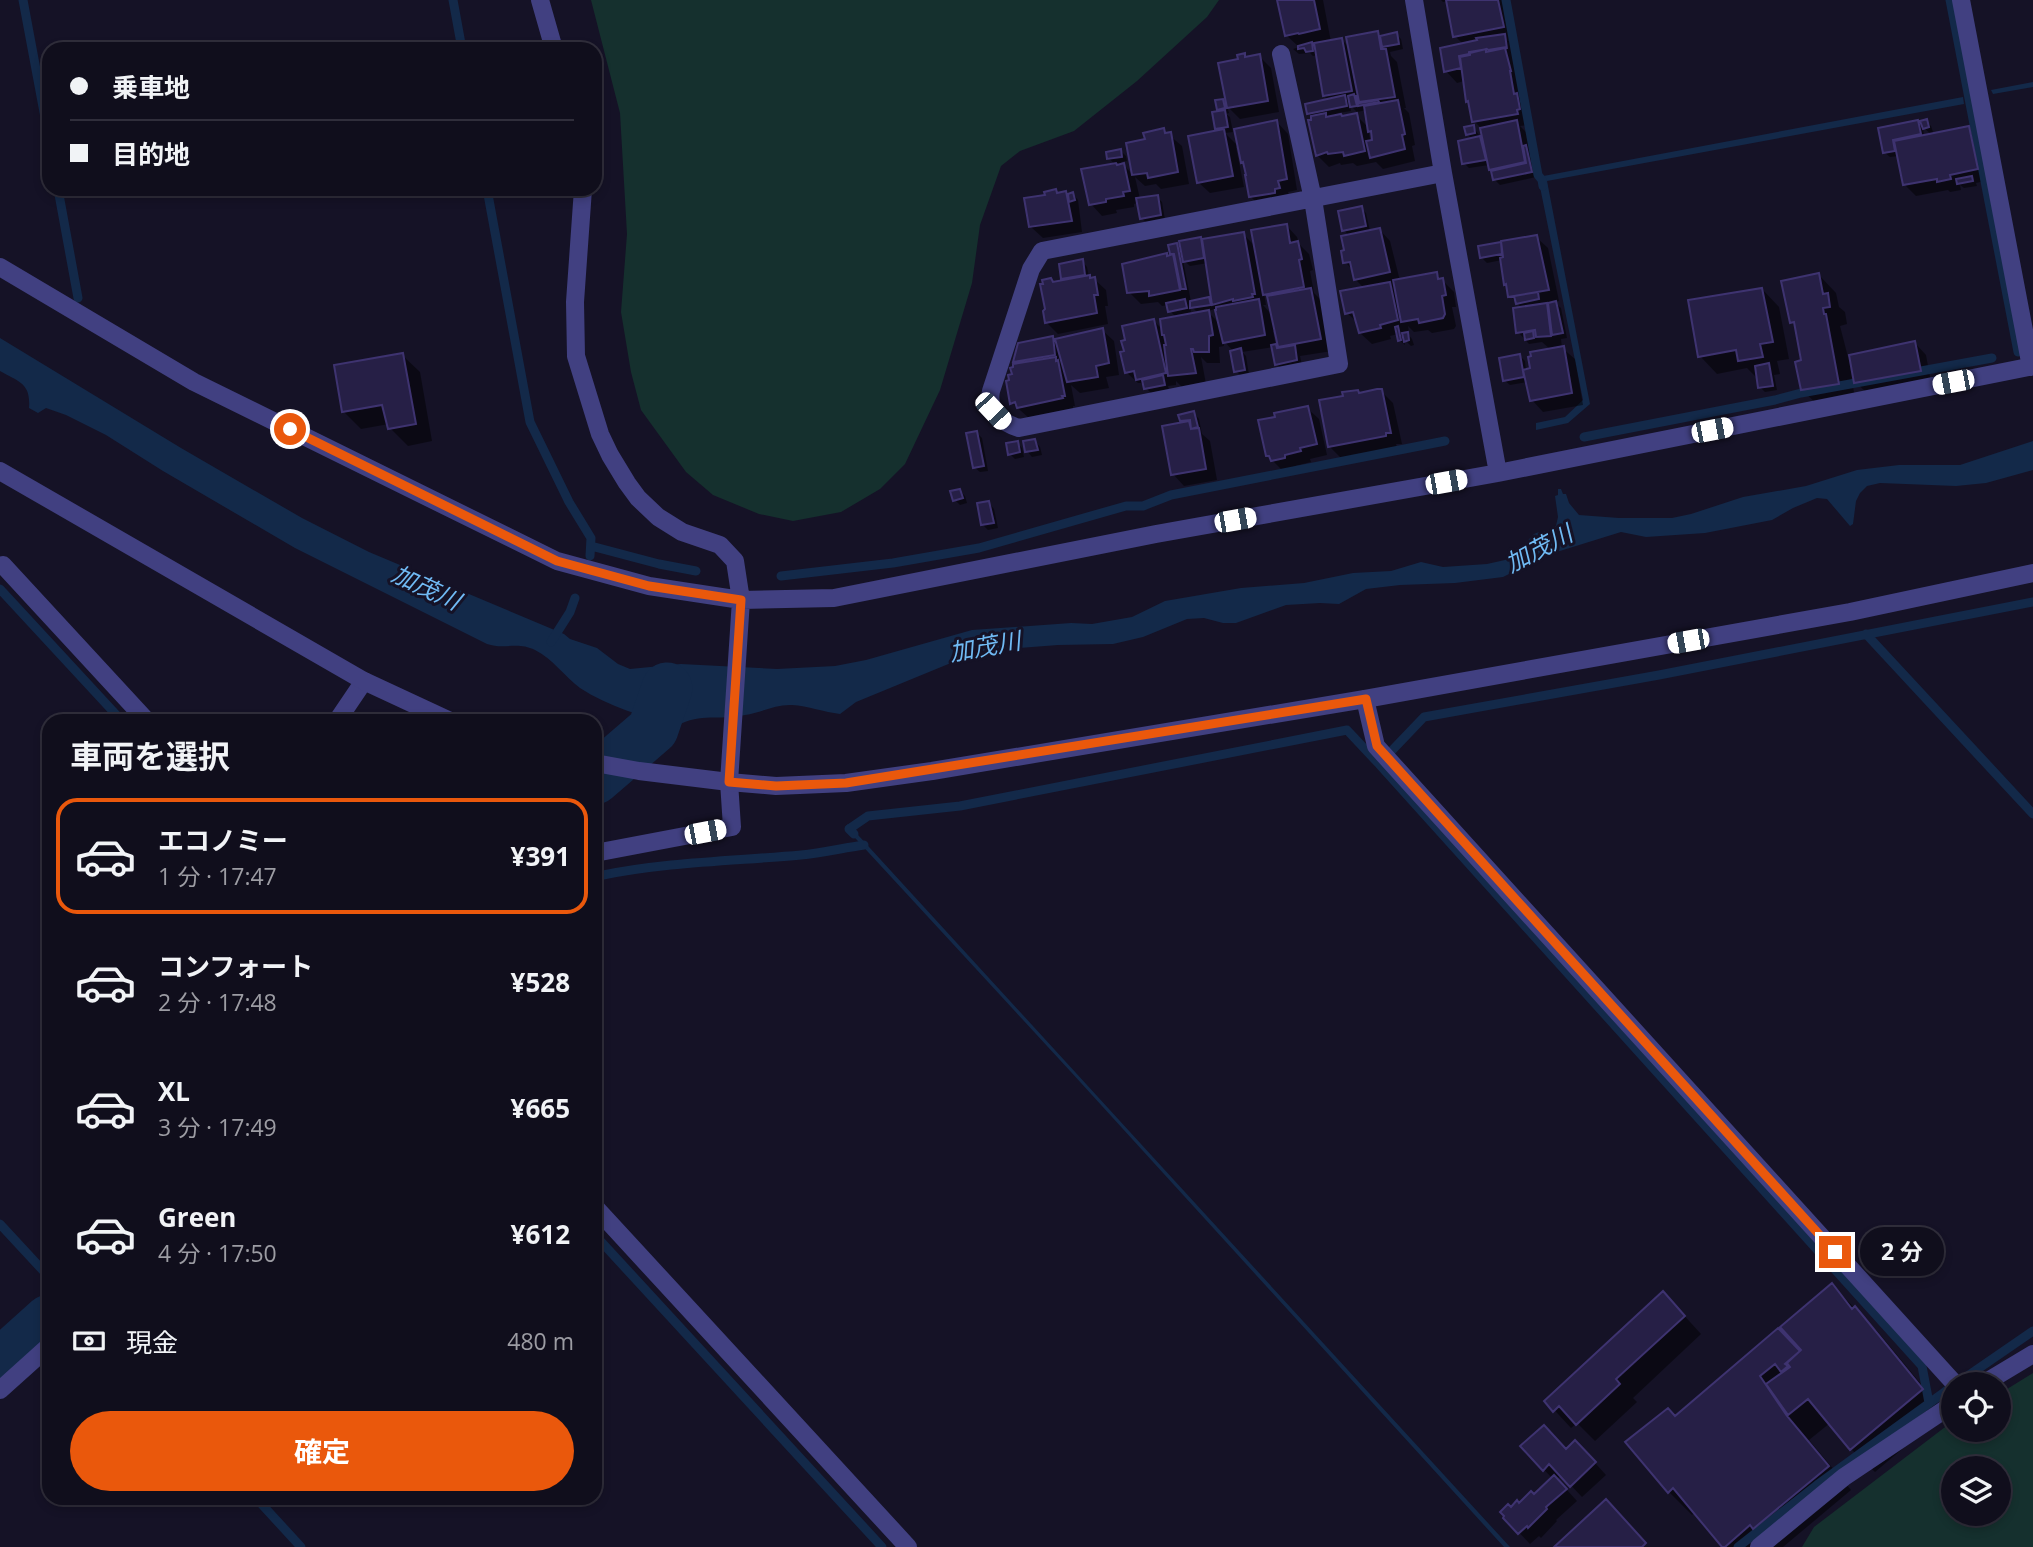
<!DOCTYPE html>
<html lang="ja">
<head>
<meta charset="utf-8">
<style>
  body { margin:0; font-family:"Open Sans","Noto Sans JP",sans-serif; background:#1e1c29; color:#f1f3f6; height:100vh; display:flex; flex-direction:column; font-size:26px; white-space:nowrap }
  * { box-sizing:border-box; margin:0 }
  p { font-size:23px; color:#9c9ca3 }
  .icon { flex:none; width:38px; height:38px; fill:none; stroke:currentColor; stroke-width:2; stroke-linecap:round; stroke-linejoin:round }
  .map { position:relative; flex:1; overflow:hidden }
  .side { position:absolute; left:42px; top:714px; width:560px; height:791px; display:flex; flex-direction:column; background:#100e1c; border-radius:21px; box-shadow:0 4px 10px #0003,0 0 0 2px #302e3b }
  .side>* { flex:none }
  .hud { position:absolute; left:42px; top:42px; width:560px; height:154px; border-radius:21px; box-shadow:0 4px 10px #0003,0 0 0 2px #302e3b; display:grid; align-content:center; height:154px; padding:0 28px; background:#100e1c }
  .controls { position:absolute; left:1941px; top:1372px; display:grid; gap:14px }
  .controls a { display:grid; place-items:center; width:70px; height:70px; border-radius:50%; background:#100e1c; box-shadow:0 4px 10px #0003,0 0 0 2px #302e3b; font-size:35px }
  .end { position:absolute; width:32px; height:32px; margin:-16px; border:9px solid #ea580c; background:#fff; box-shadow:0 0 0 4px #fff }
  .from { border-radius:50% }
  .bubble { position:absolute; height:49px; border-radius:24px; background:#100e1c; box-shadow:0 4px 10px #0003,0 0 0 2px #302e3b; font-size:23px; font-weight:700; line-height:49px; text-align:center }
  .car { position:absolute; width:21px; height:42px; margin:-21px -10px; border-radius:9px; box-shadow:0 0 5px 2px #0007; background:linear-gradient(#fff 24%,#345 0 40%,#fff 0 76%,#345 0 86%,#fff 0) }
  .hud b { display:flex; align-items:center; gap:24px; height:66px; font-size:26px }
  .hud b+b { border-top:2px solid #302e3b }
  .hud i { width:18px; height:18px; background:#f1f3f6 }
  ul { padding:0; list-style:none }
  li { display:flex; align-items:center; gap:21px; height:116px; margin:0 14px 10px; padding:0 14px; border:4px solid transparent; border-radius:21px }
  li div { flex:1 }
  li b { display:block; font-size:26px }
  li em { font-style:normal; font-weight:700 }
  li.current { border-color:#ea580c }
  li>.icon { width:63px; height:63px; stroke-width:1.5 }
  h2 { padding:0 28px; font-size:32px; line-height:84px }
  .pay { display:flex; align-items:center; gap:18px; height:77px; padding:0 28px; font-size:26px }
  .pay p { margin-inline-start:auto }
  .primary-button { display:flex; gap:14px; margin-top:auto; padding:14px 28px }
  .primary-button a { flex:1; height:80px; border-radius:42px; background:#ea580c; color:#fff; font-size:28px; font-weight:700; line-height:80px; text-align:center }
  .map>svg:first-child { display:block }
  .green { fill:#15302e; fill-rule:evenodd }
  .water { fill:#132949 }
  .shadow { fill:#0007; fill-rule:evenodd }
  .lines { fill:none; stroke-linecap:round; stroke-linejoin:round }
  .stream { stroke:#132949; stroke-width:9 }
  .river { stroke:#132949; stroke-width:51 }
  .building { fill:#261f46; stroke:#3e3370; stroke-width:2 }
  .minor { stroke:#414081; stroke-width:18 }
  .tertiary { stroke:#414081; stroke-width:18 }
  .route { stroke:#ea580c; stroke-width:9 }
  .labels { text-anchor:middle; stroke-width:6; stroke-linejoin:round; paint-order:stroke }
  .water-label { font-size:24px; font-style:italic; fill:#70baf4; stroke:#151226 }
</style>
</head>
<body>
<div class="map">
<svg width="2033" height="1547" viewBox="0 0 2033 1547">
  <rect width="100%" height="100%" fill="#151226"/>
  <path class="green" d="M591,0H1219L1207,17L1137,81L1074,131L1020,151L1001,166L980,225L972,283L940,390L905,464L880,489L841,512L793,521L759,514L713,495L686,472L641,410L631,372L621,312L627,234L620,113Z
    M2033,1373V1547H1802L1814,1527L1953,1421V1430H1998L1999,1394ZM1953,1468H1998V1514H1953Z"/>
  <path class="water" d="M2033,82V87L1993,94L1991,90Z
    M1963,97L1964,104L1547,181L1590,404L1568,423L1536,430V423L1565,417L1583,400L1538,177Z
    M0,338L181,448L302,518L369,552L564,634L570,639L597,648L618,664L630,669L681,664L777,669L835,666L866,660L972,630L1071,623L1092,624L1132,617L1165,601L1241,588L1304,583L1353,573L1391,571L1421,562L1443,567L1487,564L1505,560L1513,556L1534,534L1539,532L1551,530L1556,526L1558,517L1555,496L1558,495V489H1561L1563,494H1566L1569,503L1579,515L1619,518H1672L1691,514L1743,497L1806,486L1857,470L1899,465H1960L2033,441V470L1986,483L1956,486L1880,483L1867,486L1860,493L1856,501L1853,524L1850,526L1827,499L1817,498L1793,508L1772,520L1705,533L1646,537L1621,532L1547,555L1503,577L1455,583L1400,585L1366,589L1339,604L1320,603L1286,605L1236,623H1223L1204,618L1187,619L1143,637L1113,644L1058,645L980,651L856,702L840,714C824,712 808,706 792,705C776,704 760,713 745,715C717,721 703,712 676,726C643,716 609,707 580,688C564,676 553,659 535,650C517,641 505,650 487,644L295,548L163,471L106,435L66,415L46,408L38,413L29,408C31,383 19,382 0,371Z
    M848,824L1510,1547H1504L1071,1072L845,827Z"/>
  <path class="shadow" d="M1279,0H1323L1331,42L1342,40L1350,48L1377,32L1382,37L1396,34L1401,39L1403,49L1390,52L1391,56L1397,62L1406,108H1404L1409,113L1415,145L1412,146L1415,161L1383,169L1376,162L1357,166L1353,163L1341,165L1340,163L1329,167L1317,155L1313,117L1309,113L1329,101L1324,96L1318,55L1313,56L1310,53L1299,54L1293,49L1299,47L1286,35ZM1350,105L1357,112L1367,110L1369,124L1366,125L1356,115L1343,118L1338,113L1351,111ZM1368,130L1373,134L1372,147Z
    M1441,0H1506L1514,38L1508,40L1516,47L1524,103L1528,107L1530,121H1527L1528,125L1520,126L1528,134L1536,177L1500,185L1495,180L1489,165L1469,168L1464,163L1473,140L1467,134L1473,127L1485,143L1482,129L1474,121L1464,81L1457,83L1446,71L1464,45L1455,36L1448,1L1443,2Z
    M1244,55L1248,58L1259,56L1271,68L1279,112L1240,119L1227,106L1229,113L1226,114L1230,117L1233,132L1225,133L1238,146L1236,147L1244,187L1210,193L1198,182L1220,132L1217,128L1222,112L1219,109L1222,101L1229,107L1240,61Z
    M1926,121L1931,126L1934,135L1968,128L1980,139L1989,180L1976,183L1977,186L1964,188L1960,185L1961,190L1950,192L1948,190L1916,196L1904,184L1899,156L1890,157L1884,152L1880,129L1918,122L1923,128L1924,137L1932,135L1924,128Z
    M1277,122L1288,134L1297,190L1288,192L1290,199L1262,208L1250,196L1245,165L1243,162L1236,131Z
    M1163,130L1182,146L1189,184L1161,189L1156,184L1145,186L1135,177L1140,199L1157,197L1162,202L1165,220L1147,223L1141,218L1139,202L1134,204V207L1116,210L1117,213L1102,216L1091,204L1115,165L1109,158L1121,151L1126,156L1127,161L1121,162L1133,175L1147,141Z
    M1055,191L1058,194L1066,193L1068,195L1073,194L1078,200L1082,232L1043,238L1031,227L1047,196Z
    M1361,208L1366,213L1370,231L1379,229L1390,241L1400,281L1436,274L1454,292L1456,307H1452L1456,326L1454,329L1432,333L1428,330L1414,332L1408,326L1409,332H1406L1412,339L1414,345L1411,346L1404,339L1405,345L1399,340L1398,334L1390,336L1391,339L1372,344L1360,333L1358,323L1347,313L1364,288L1355,279L1354,271L1345,262L1349,236L1344,230Z
    M1286,225L1297,237L1299,244L1309,254L1313,270L1310,271L1314,293L1322,301L1332,351L1300,356L1302,365L1282,369L1276,364L1273,347L1242,352L1246,356L1249,375L1241,376L1236,371L1234,352L1223,340L1224,346L1219,347L1220,363H1207L1201,357L1206,384L1182,387L1176,381V385L1168,386L1169,390L1151,393L1141,383H1138L1126,372V353L1154,321L1163,330L1177,318L1170,311L1169,305L1162,306L1158,302L1141,304L1129,292L1168,257L1175,256L1172,253L1176,245L1183,252L1200,239L1202,241L1243,234L1255,246ZM1183,260L1190,266L1208,263L1214,304L1209,299L1191,302ZM1264,293L1270,299L1273,316L1263,305H1266ZM1189,304L1199,314L1192,315ZM1216,309L1219,323L1207,311ZM1273,331H1276L1281,351L1276,347Z
    M1536,237L1548,248L1559,301L1554,302L1561,308L1567,338L1561,339L1562,348L1575,359L1583,405L1543,412L1532,400L1528,382L1510,385L1504,380L1520,356L1525,361L1526,371L1532,370L1551,350L1542,342L1529,344L1518,332L1522,308L1510,296L1502,260L1487,263L1481,257L1500,244L1504,248Z
    M1082,261L1087,267L1089,277L1091,279H1094L1106,290L1108,306H1105L1108,324L1058,334L1046,322L1054,283L1065,281L1063,279Z
    M1819,275L1836,293L1839,307L1845,312L1847,324L1840,326L1848,357L1915,343L1926,355L1931,382L1867,393L1851,378L1856,401L1820,407L1802,390L1803,361L1797,327L1791,322Z
    M1762,289L1779,307L1789,359L1777,361L1780,374L1774,375L1777,390L1765,392L1760,387L1757,378L1747,368L1717,374L1700,356Z
    M1102,330L1114,341L1119,375L1106,377L1109,388L1080,393L1071,385L1075,406H1073V409L1030,419L1012,403L1011,381L1018,365L1015,362L1052,338L1055,341Z
    M402,355L420,372L432,441L408,446L390,428L389,424L361,429L344,412Z
    M1358,391L1360,394L1381,391L1393,403L1402,444H1396L1397,447L1341,458L1330,447L1345,397Z
    M1307,408L1319,419L1327,455L1310,459L1311,462L1295,466L1296,469L1284,472L1267,455L1276,418Z
    M1194,413L1199,419L1202,434L1210,441L1217,480L1184,486L1173,474L1184,424L1181,420Z
    M977,433L982,438L988,471L980,472L974,467Z
    M1035,441L1040,447L1042,455L1032,457L1027,451Z
    M1017,443L1022,448L1024,457L1015,459L1010,454Z
    M959,490L965,496L967,503L960,505L955,500Z
    M989,503L994,509L998,528L988,530L983,525Z
    M1832,1285L1878,1332L1945,1413L1875,1472L1851,1449L1830,1423L1809,1440L1851,1490L1783,1547H1724L1695,1512L1692,1515L1669,1492L1675,1418L1778,1330L1801,1353Z
    M1680,1311L1701,1334L1633,1398L1637,1402L1595,1441L1577,1423L1571,1428L1546,1401Z
    M1522,1447L1586,1453L1606,1475L1582,1497L1561,1475L1557,1479L1577,1501L1556,1520L1557,1521L1541,1538L1539,1536L1530,1544L1505,1518L1511,1509L1535,1496L1553,1479Z"/>
  <g class="lines">
    <path class="stream" d="M23,0L49,139
      M453,0L462,49
      M1506,0L1538,175L1542,180L1543,186
      M1950,0L2018,352
      M58,189L78,298
      M487,189L530,422L569,502L591,538L590,556
      M1584,437L1775,400L1801,393L1992,358
      M591,546L659,564L696,571
      M781,576L893,563L979,548L1126,506H1143L1171,495L1445,441
      M0,589L122,721
      M1866,634L2033,814
      M551,642L570,612L575,598
      M1379,764L1922,1366L1929,1403
      M854,834L849,829L868,816L960,806L1347,730L1379,764L1424,717L1659,675L2033,602
      M598,876C665,862 733,861 801,855C822,853 843,848 864,845
      M0,1224L49,1277
      M595,1235L882,1547
      M1956,1384L2033,1331
      M256,1498L301,1547
      M1738,1547L1817,1485L1953,1386"/>
    <path class="river" d="M595,779L653,729L667,688
      M0,1364L49,1320"/>
  </g>
  <path class="building" d="M1277,0H1314L1320,29L1299,34L1298,33L1285,36Z
    M1446,0H1498L1504,27L1453,37Z
    M1378,31L1381,49H1386L1395,97L1359,102L1346,37Z
    M1397,32L1399,44L1382,47L1380,36Z
    M1505,34L1507,49L1506,47L1488,50L1487,49L1469,52V54L1459,56L1461,68L1444,72L1440,48L1477,40L1476,38Z
    M1342,38L1352,91L1323,96L1314,43Z
    M1312,42L1313,51L1306,52L1304,48L1298,49V46Z
    M1505,48L1511,71H1510L1514,94L1517,93L1520,109L1517,110L1518,114L1472,122L1468,101L1466,102L1460,57L1470,55V53L1486,49V52Z
    M1245,53V57L1260,54L1268,101L1227,108L1218,63L1238,59L1237,55Z
    M1354,94L1357,106L1350,107L1348,96Z
    M1345,95L1347,106L1307,114L1305,104Z
    M1356,96H1357L1359,103L1378,100L1379,102L1358,106Z
    M1223,99L1225,108L1217,110L1215,100Z
    M1398,100L1405,134L1402,135L1405,149L1370,158L1366,141L1372,140L1371,131L1368,132L1364,106Z
    M1225,110L1228,127L1215,129L1212,112Z
    M1326,113V117L1341,114L1342,116L1357,113L1365,151L1344,156L1343,152L1328,154L1327,152L1316,156L1308,120H1311V116Z
    M1927,119L1929,127L1923,129L1920,121Z
    M1277,120L1287,179L1278,181L1280,188L1275,189V193L1249,197L1245,175H1246L1243,162L1241,163L1234,129Z
    M1517,120L1525,162L1489,170L1480,128Z
    M1918,120L1921,134L1893,140L1895,151L1883,153L1878,128Z
    M1474,125L1475,133L1466,135L1464,127Z
    M1969,126L1978,169L1950,175L1951,179L1937,182V179L1903,185L1894,141Z
    M1164,128L1165,133L1171,132L1178,172L1148,178L1147,173L1132,175L1126,143L1145,139L1143,133Z
    M1224,129L1233,176L1197,183L1188,136Z
    M1480,136L1486,160L1462,164L1458,141Z
    M1526,145L1532,172L1493,180L1491,171L1526,163L1523,146Z
    M1121,149L1122,157L1107,159L1106,152Z
    M1116,163L1117,165L1124,163L1130,191L1123,192L1124,196L1106,199V202L1089,205L1081,169Z
    M1972,176L1973,181L1957,184L1956,179Z
    M1056,189L1057,193L1066,191L1072,221L1029,227L1024,198L1045,195L1044,192Z
    M1073,192L1075,200L1069,202L1068,194Z
    M1158,195L1161,215L1140,219L1136,198Z
    M1362,206L1366,226L1342,231L1338,211Z
    M1287,224L1290,243L1298,241L1302,259L1299,260L1304,287L1263,295L1251,230Z
    M1380,228L1390,272L1354,280L1350,262L1343,263L1341,251L1344,250L1341,236Z
    M1244,232L1255,294H1252L1253,297L1233,301V299L1212,305L1202,239Z
    M1537,235L1549,290L1508,297L1506,284L1504,285L1500,258L1503,257L1501,241Z
    M1201,237L1204,258L1183,262L1179,241Z
    M1501,242L1502,254L1480,258L1478,246Z
    M1177,243L1186,289H1181L1174,254H1170L1168,245Z
    M1167,253V256L1173,254L1180,290L1149,296V291L1127,293L1122,264Z
    M1083,259L1085,275L1061,279L1059,264Z
    M1437,272L1438,279L1443,278L1446,295L1442,296L1445,314L1443,318L1419,323L1418,319L1401,322L1393,280Z
    M1819,273L1823,294L1828,293L1830,307L1823,308L1824,314H1826L1839,384L1801,390L1795,362L1801,360L1794,322L1790,323L1781,281Z
    M1090,275V278L1095,277L1098,295H1094L1097,313L1045,323L1043,311L1045,309L1040,284H1043L1042,280L1051,278L1053,282Z
    M1390,282L1398,320L1380,325L1381,328L1359,333L1353,312L1345,314L1340,291Z
    M1311,288L1321,339L1278,347L1267,296Z
    M1762,288L1773,342L1760,344L1763,357L1738,361L1736,350L1698,357L1688,300Z
    M1538,292L1539,299L1516,304L1514,296Z
    M1209,297L1211,305L1190,308V301Z
    M1185,299L1187,308L1168,312L1166,303Z
    M1259,299L1265,335L1223,343L1215,310H1216V307Z
    M1556,301L1563,333L1552,335L1548,303Z
    M1547,303L1551,336L1536,337L1535,330L1516,333L1513,308Z
    M1209,310L1213,335L1209,336V352H1194L1193,349H1191L1196,373L1168,376L1164,345H1166L1164,335H1162L1160,319Z
    M1154,319L1166,373L1136,380L1134,371L1125,373L1120,352L1124,351L1121,341L1125,340L1122,326Z
    M1398,326L1401,340L1398,341L1395,327Z
    M1103,328L1109,363L1096,366L1098,377L1067,382L1055,339Z
    M1533,331L1534,338L1525,340L1524,333Z
    M1408,332L1409,340L1404,342L1402,333Z
    M1053,336L1055,355L1013,362L1018,343Z
    M1915,341L1921,371L1854,383L1849,355Z
    M1276,344L1277,348L1295,345L1297,360L1275,365L1271,345Z
    M1564,346L1572,393L1530,401L1523,370L1530,368L1528,357L1531,356L1530,352Z
    M1241,348L1245,370L1234,372L1230,351Z
    M403,353L416,424L388,429L382,405L342,412L334,365Z
    M1520,354L1524,377L1503,381L1499,358Z
    M1056,357V361L1058,360L1065,396H1062L1063,398L1017,408L1015,402L1010,404L1006,381L1009,380L1008,375L1012,374L1010,368L1013,367V364Z
    M1769,363L1773,386L1758,388L1755,366Z
    M1163,375L1165,385L1144,389L1142,380Z
    M1377,389H1382L1391,433H1386V436L1328,447L1319,400L1343,396L1342,392L1358,390L1359,393Z
    M1308,406L1317,444L1300,448L1301,451L1285,455V458L1271,461L1269,456H1266L1258,420L1275,417L1274,413Z
    M1194,411L1198,427L1191,429L1190,420L1180,421L1178,415Z
    M1189,421L1191,429L1199,428L1206,469L1171,475L1162,426Z
    M977,431L984,466L973,468L966,433Z
    M1035,439L1038,450L1025,452L1023,441Z
    M1018,441L1020,452L1008,455L1006,443Z
    M960,489L963,498L953,501L950,491Z
    M989,501L994,523L981,525L977,503Z
    M1832,1283L1852,1309L1855,1306L1923,1389L1850,1450L1808,1399L1788,1415L1766,1384L1790,1367L1787,1363L1801,1350L1780,1327Z
    M1663,1291L1685,1316L1616,1379L1620,1384L1576,1425L1559,1406L1553,1412L1544,1401Z
    M1778,1328L1800,1351L1785,1364L1788,1366L1781,1372L1775,1364L1760,1376L1787,1416L1829,1466L1753,1529L1750,1525L1725,1547H1722L1673,1488L1668,1493L1625,1442L1668,1408L1675,1416Z
    M1544,1425L1566,1449L1575,1440L1596,1462L1570,1487L1549,1464L1543,1471L1520,1446Z
    M1554,1475L1567,1489L1546,1507L1547,1509L1528,1528L1527,1526L1518,1534L1503,1518L1504,1516L1500,1512L1508,1504L1511,1507L1517,1500L1519,1503L1531,1491L1534,1494Z
    M1606,1499L1646,1543L1642,1547H1554Z"/>
  <g class="lines">
    <path class="minor" d="M540,0L554,49
      M1414,0L1443,173L1498,473
      M1961,0L2031,367
      M1281,54L1313,199L1339,364L1019,428C1002,423 987,411 991,391L1031,269L1042,251L1443,173
      M583,189L575,302L576,356L600,434L610,455L627,483L638,498L658,517L682,532L720,545L735,561L741,600L729,782L732,827L595,853
      M0,267L194,382L557,561L649,586L741,600L834,598L1156,534L1498,473L2033,366
      M3,565L147,721
      M1365,699L1376,746L1955,1384
      M337,721L364,681
      M595,1207L908,1547
      M1983,1384L2033,1354
      M0,1390L49,1346
      M1759,1547L1844,1477L1953,1404"/>
    <path class="tertiary" d="M0,471L364,681L450,721
      M595,763L639,771L729,782L776,786L846,783L932,771L1365,699L1850,612L2033,573"/>
  </g>
  <g class="lines">
    <path class="route" d="M290,429L557,561L649,586L741,600L729,782L776,786L846,783L1366,699L1377,746L1835,1252"/>
  </g>
  <g class="labels">
    <g class="water-label">
      <text transform="translate(1539 549) rotate(-28)" y="8">加茂川</text>
      <text transform="translate(426 588) rotate(25)" y="8">加茂川</text>
      <text transform="translate(985 647) rotate(-10)" y="8">加茂川</text>
    </g>
  </g>
</svg>
<div class="controls">
<a><svg class="icon" aria-label="locate" viewBox="0 0 24 24"><circle cx="12" cy="12" r="6"/><path d="M12 2v4M12 18v4M2 12h4M18 12h4"/></svg></a>
<a><svg class="icon" aria-label="layers" viewBox="0 0 24 24"><path d="M12 4l9 5-9 5-9-5zM3 14l9 5 9-5"/></svg></a>
</div>
<i class="end from" style="left:290px;top:429px"></i>
<i class="end" style="left:1835px;top:1252px"></i>
<div class="bubble" style="left:1860px;top:1227px;width:84px">2 分</div>
<i class="car" style="left:1953px;top:382px;rotate:259deg"></i>
<i class="car" style="left:993px;top:411px;rotate:137deg"></i>
<i class="car" style="left:1712px;top:430px;rotate:79deg"></i>
<i class="car" style="left:1446px;top:482px;rotate:80deg"></i>
<i class="car" style="left:1235px;top:520px;rotate:80deg"></i>
<i class="car" style="left:1688px;top:641px;rotate:260deg"></i>
<i class="car" style="left:705px;top:832px;rotate:79deg"></i>
<div class="hud">
<b><i class="from"></i>乗車地</b>
<b><i></i>目的地</b>
</div>
<section class="side">
<h2>車両を選択</h2>
<ul>
<li class="current"><svg class="icon" aria-label="car" viewBox="0 0 24 24"><path d="M5 17H2v-5l4-1 3-4h7l3 4 3 1v5h-3M9 17h6M6 11h13"/><circle cx="7" cy="17" r="2"/><circle cx="17" cy="17" r="2"/></svg><div><b>エコノミー</b><p>1 分 · 17:47</p></div><em>¥391</em></li>
<li><svg class="icon" aria-label="car" viewBox="0 0 24 24"><path d="M5 17H2v-5l4-1 3-4h7l3 4 3 1v5h-3M9 17h6M6 11h13"/><circle cx="7" cy="17" r="2"/><circle cx="17" cy="17" r="2"/></svg><div><b>コンフォート</b><p>2 分 · 17:48</p></div><em>¥528</em></li>
<li><svg class="icon" aria-label="car" viewBox="0 0 24 24"><path d="M5 17H2v-5l4-1 3-4h7l3 4 3 1v5h-3M9 17h6M6 11h13"/><circle cx="7" cy="17" r="2"/><circle cx="17" cy="17" r="2"/></svg><div><b>XL</b><p>3 分 · 17:49</p></div><em>¥665</em></li>
<li><svg class="icon" aria-label="car" viewBox="0 0 24 24"><path d="M5 17H2v-5l4-1 3-4h7l3 4 3 1v5h-3M9 17h6M6 11h13"/><circle cx="7" cy="17" r="2"/><circle cx="17" cy="17" r="2"/></svg><div><b>Green</b><p>4 分 · 17:50</p></div><em>¥612</em></li>
</ul>
<div class="pay"><svg class="icon" aria-label="cash" viewBox="0 0 24 24"><path d="M3 7h18v10H3z"/><circle cx="12" cy="12" r="2"/></svg>現金<p>480 m</p></div>
<div class="primary-button"><a>確定</a></div>
</section>
</div>
</body>
</html>
